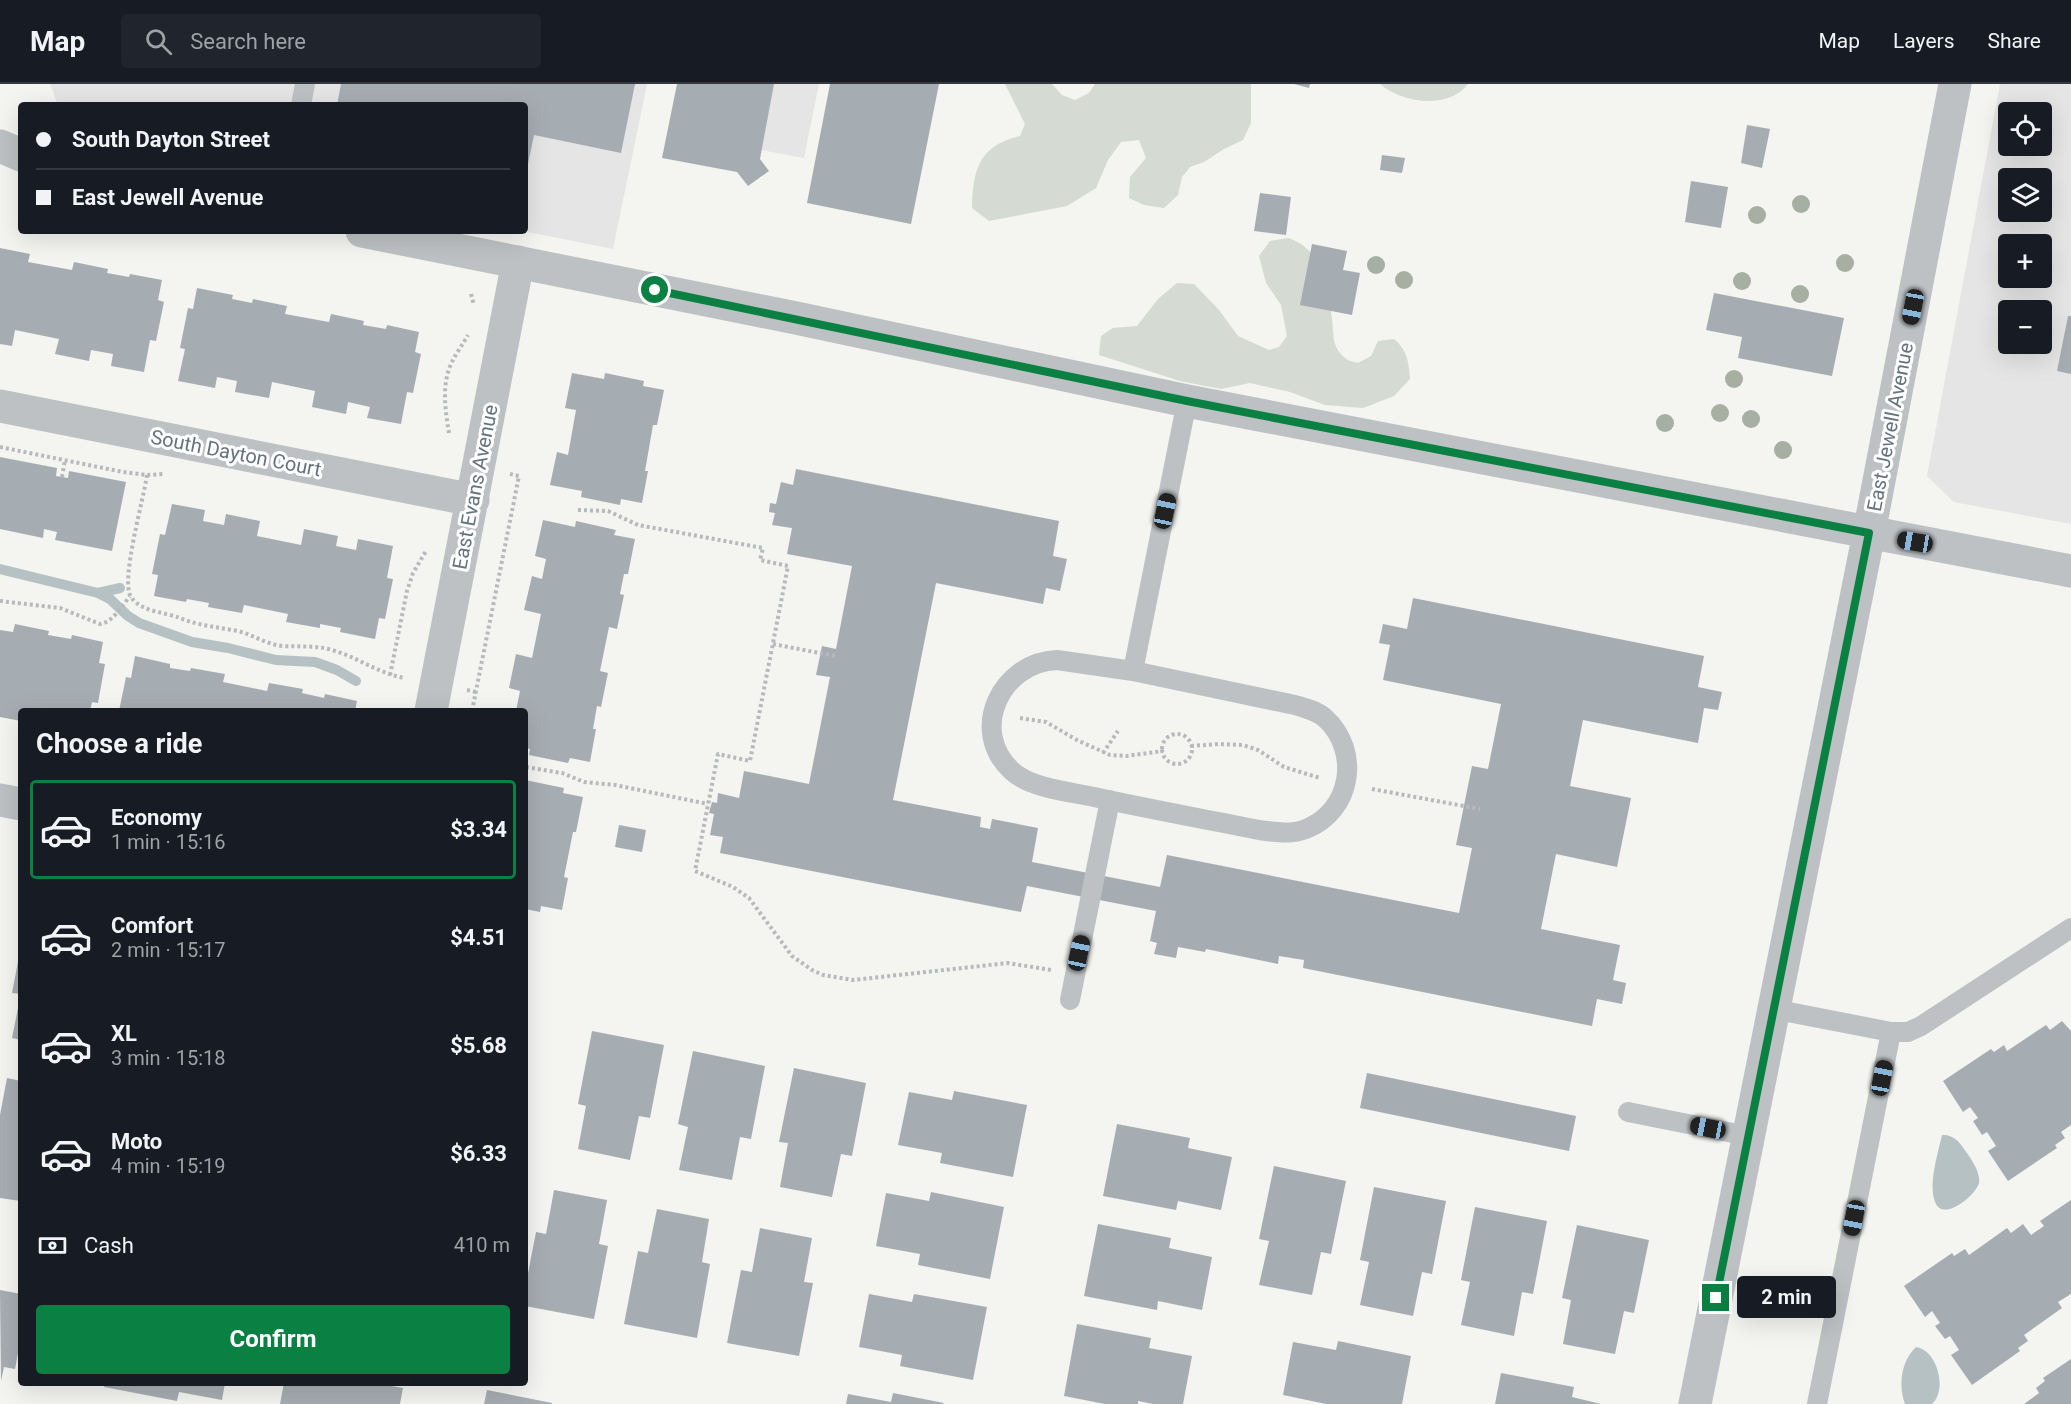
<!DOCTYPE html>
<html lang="en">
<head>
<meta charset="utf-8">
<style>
  body { margin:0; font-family:Roboto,sans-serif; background:#20242c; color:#f1f3f6; height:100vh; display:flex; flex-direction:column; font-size:22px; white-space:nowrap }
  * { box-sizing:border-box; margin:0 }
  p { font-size:20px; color:#9ea1a6 }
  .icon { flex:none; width:33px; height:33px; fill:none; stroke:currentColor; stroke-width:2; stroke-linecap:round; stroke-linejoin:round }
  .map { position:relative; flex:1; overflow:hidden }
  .sheet { position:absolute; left:18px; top:624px; width:510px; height:678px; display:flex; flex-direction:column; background:#171b24; border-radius:6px; box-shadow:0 6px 24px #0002 }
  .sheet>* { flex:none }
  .banner { position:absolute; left:18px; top:18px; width:510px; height:132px; border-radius:6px; box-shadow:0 6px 24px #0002; display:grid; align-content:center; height:132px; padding:0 18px; background:#171b24 }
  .controls { position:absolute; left:1998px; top:18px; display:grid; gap:12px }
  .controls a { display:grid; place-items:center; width:54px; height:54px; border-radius:6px; background:#171b24; box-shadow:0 6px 24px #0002; font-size:30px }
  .end { position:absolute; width:27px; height:27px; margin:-14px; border:8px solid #0b8043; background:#fff; box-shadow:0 0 0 3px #fff }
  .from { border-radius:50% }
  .bubble { position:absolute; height:42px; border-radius:6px; background:#171b24; box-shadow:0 6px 24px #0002; font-size:20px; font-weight:700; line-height:42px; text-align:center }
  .car { position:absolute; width:18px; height:36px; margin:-18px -9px; border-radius:8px; box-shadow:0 0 4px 2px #0007; background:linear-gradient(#222 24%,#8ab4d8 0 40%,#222 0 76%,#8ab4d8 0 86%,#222 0) }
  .banner b { display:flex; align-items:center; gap:21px; height:57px; font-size:22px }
  .banner b+b { border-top:2px solid #363941 }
  .banner i { width:15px; height:15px; background:#f1f3f6 }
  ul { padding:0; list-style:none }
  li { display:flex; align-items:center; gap:18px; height:99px; margin:0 12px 9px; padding:0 6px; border:3px solid transparent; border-radius:6px }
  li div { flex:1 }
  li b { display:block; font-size:22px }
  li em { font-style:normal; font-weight:700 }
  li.active { border-color:#0b8043 }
  li>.icon { width:54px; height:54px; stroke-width:1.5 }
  h2 { padding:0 18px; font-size:27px; line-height:72px }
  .pay { display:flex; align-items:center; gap:15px; height:66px; padding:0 18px; font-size:22px }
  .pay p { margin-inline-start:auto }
  .primary-button { display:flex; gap:12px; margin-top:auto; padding:12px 18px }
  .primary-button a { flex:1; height:69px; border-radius:6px; background:#0b8043; color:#fff; font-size:24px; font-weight:700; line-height:69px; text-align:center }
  header { display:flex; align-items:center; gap:36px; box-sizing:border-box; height:84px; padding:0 30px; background:#171b24; border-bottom:2px solid #363941 }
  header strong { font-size:28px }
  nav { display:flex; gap:33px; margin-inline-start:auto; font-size:21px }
  .search { width:420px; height:54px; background:#20242c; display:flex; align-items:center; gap:15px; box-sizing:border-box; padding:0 21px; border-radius:6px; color:#9ea1a6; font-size:22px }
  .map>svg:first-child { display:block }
  .built { fill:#e4e5e4; fill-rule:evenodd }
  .green { fill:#d5dad2 }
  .water { fill:#b6c1c4 }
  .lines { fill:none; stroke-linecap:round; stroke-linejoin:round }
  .stream { stroke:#b6c1c4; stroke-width:10 }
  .building { fill:#a6adb2 }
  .path { stroke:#b7babc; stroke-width:4; stroke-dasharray:3 3; stroke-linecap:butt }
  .service { stroke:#bdc1c4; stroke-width:20 }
  .minor { stroke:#bdc1c4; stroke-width:33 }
  .tertiary { stroke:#bdc1c4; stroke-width:33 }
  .tree { fill:#a6afa2 }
  .route { stroke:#0b8043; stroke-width:8 }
  .labels { text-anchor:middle; stroke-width:6; stroke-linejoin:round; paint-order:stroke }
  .street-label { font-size:20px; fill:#65737e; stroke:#fff }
</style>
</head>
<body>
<header>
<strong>Map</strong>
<div class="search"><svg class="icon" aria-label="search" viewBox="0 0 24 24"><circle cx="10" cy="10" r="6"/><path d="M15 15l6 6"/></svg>Search here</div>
<nav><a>Map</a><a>Layers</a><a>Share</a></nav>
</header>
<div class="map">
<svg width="2071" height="1320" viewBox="0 0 2071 1320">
  <rect width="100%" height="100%" fill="#f4f4f0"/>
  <path class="built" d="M50,0H647L613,165L523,147H525V21H58Z
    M774,0H819L804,74L761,66Z
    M2000,0H2071V440L1954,418L1927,392ZM2008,28H2042V62H2008ZM2008,94H2042V128H2008ZM2008,160H2042V194H2008ZM2008,226H2042V260H2008Z"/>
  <path class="green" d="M1005,0H1052L1062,11L1075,16L1089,9L1095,0H1251V39L1243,56L1224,65L1204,78L1190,83L1182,93L1178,111L1164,124L1144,121L1129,114L1130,93L1146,74L1139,56L1121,58L1108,76L1096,104L1067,122L989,137L972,124C973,85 979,62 1020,52L1025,40Z
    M1380,0H1468C1448,26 1402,19 1380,0Z
    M1288,154C1323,165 1328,204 1332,235C1334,250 1331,262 1345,274C1348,277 1354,278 1358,279L1371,272L1378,257L1394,255C1407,266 1409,278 1410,295L1394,312L1363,324L1325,321L1290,308L1250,299L1221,305L1180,297L1099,271L1101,252L1113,244L1137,242L1158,215L1177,199L1194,200L1219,226L1238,252L1269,266L1279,263L1287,252L1281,221L1266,199L1259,172L1270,157Z"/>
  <path class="water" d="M1942,1051C1952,1050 1959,1057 1964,1065C1970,1073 1981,1088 1979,1099C1976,1111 1945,1137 1936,1120C1927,1104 1938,1069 1942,1051Z
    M1916,1263C1937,1266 1948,1305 1932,1320H1905C1898,1302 1901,1277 1916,1263Z"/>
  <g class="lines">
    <path class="stream" d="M0,485L98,509L110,515L128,532L139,539L192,558L228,564L276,576L315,578L337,586L356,597
      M98,509L120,504"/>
  </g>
  <path class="building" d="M341,0H635L621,69L534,51L526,90L525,21H337Z
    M677,0H774L760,75L769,87L748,102L737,88L662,74Z
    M830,0H939L911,140L807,119Z
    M1294,0H1310L1309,4Z
    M1747,41L1770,45L1762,84L1741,79Z
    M1382,71L1405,74L1402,89L1380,86Z
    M1691,97L1728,103L1721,144L1685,138Z
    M1260,109L1291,113L1286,151L1254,147Z
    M1312,160L1347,167L1343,186L1360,189L1352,231L1300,221Z
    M0,164L30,170L28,178L72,186L74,178L108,185L107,189L129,193L130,190L162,196L158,216L164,218L156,257L150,256L144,288L111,282L113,270L91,266L89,277L55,270L59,255L15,246L12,262L0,260Z
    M197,204L233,211L232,215L252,219L253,215L287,222L285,230L329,238L331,230L364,237L363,241L386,245L387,241L419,248L415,268L421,270L413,309L407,308L401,340L367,334L370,323L348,318L346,330L312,323L315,307L272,298L269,314L235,308L237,297L217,293L215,304L178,297L185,265L180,264L188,224L193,225Z
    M1714,209L1844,234L1832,292L1738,274L1742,253L1706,246Z
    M2068,232H2071V290L2057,287Z
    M572,289L604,295L605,289L644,297L643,302L664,306L657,341H653L645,387H648L642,419L621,415L620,421L581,413L582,407L550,401L557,368L568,371L576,326L565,324Z
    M0,373L57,384L56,392L68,394L69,387L126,398L112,467L55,456L57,448L44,445L43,454L0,445Z
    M796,385L1059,437L1053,472L1067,475L1060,507L1046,504L1043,520L936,499L893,716L981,733L980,743L990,745L992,735L1038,744L1032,778L1160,803L1167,771L1459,829L1472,764L1456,761L1472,682L1488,685L1501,620L1383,596L1390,561L1379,559L1383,540L1407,545L1413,514L1704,572L1698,603L1722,608L1718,626L1704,624L1698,659L1583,636L1570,702L1631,714L1617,783L1556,770L1541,845L1620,861L1613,896L1626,899L1622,920L1597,915L1592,942L1303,884L1304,876L1279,872L1278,880L1206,865L1205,868L1178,863L1176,874L1154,870L1157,859L1150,857L1156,827L1027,802L1021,828L720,769L723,753L710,751L714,730L709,729L712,718L717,719L718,709L739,714L744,687L809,700L830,593L816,591L822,562L836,565L852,482L787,470L792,444L772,441L775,429L769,428L770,419L776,420L781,398L793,401Z
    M172,420L205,426L203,437L224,441L226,430L260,437L257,452L301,461L304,445L338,452L336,462L356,466L358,455L393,462L387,494L393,495L385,535L379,534L375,555L340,548L341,544L320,540V544L286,538L288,530L244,521L242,529L208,523L209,519L187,515L186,518L154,512L158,491L152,490L160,450L165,451Z
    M543,436L575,443L576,437L616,446L614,451L635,455L628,490H624L620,510L624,511L617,545L609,543L600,587L608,589L601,623L597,622L593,645H596L590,678L570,674L568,679L529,671L530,665L525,664V627H516L520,607L509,604L516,570L532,574L541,530L524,526L532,492L542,495L546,475L535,472Z
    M15,540L49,547L48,551L71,555L72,551L103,558L99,579L105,580L98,619L92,618L90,627H21V637L0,633V546L13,548Z
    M135,572L170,580V584L190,587L191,584L225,590L223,598L267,607L269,599L303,605L302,609L324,614L325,610L357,617L355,627H119L126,593L131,594Z
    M525,696L564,704L563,709L583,713L576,748H573L564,793L568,794L562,826L541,822L540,828L525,825Z
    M619,741L646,746L642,768L615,763Z
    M20,867L21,868V910L12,909Z
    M20,914H21V956L12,954Z
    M2062,937L2071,947V1041L2061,1048L2065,1054L2055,1061L2057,1064L2008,1097L1988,1067L1996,1062L1987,1048L1982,1051L1973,1037L1978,1034L1970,1023L1963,1028L1943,997L1991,965L1994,968L2004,961L2007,967L2046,941L2050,946Z
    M592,947L664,961L650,1034L639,1032L630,1076L578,1065L586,1022L578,1020Z
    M693,967L765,982L751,1055L740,1053L732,1096L679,1086L688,1043L678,1040Z
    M794,984L866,999L852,1072L841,1070L832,1113L780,1103L788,1059L779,1058Z
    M1367,989L1576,1032L1569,1067L1360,1024Z
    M7,994L21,997V1117L0,1114V1031Z
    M954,1007L1027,1021L1013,1093L940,1079L942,1069L898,1061L909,1008L952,1016Z
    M1117,1040L1190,1054L1188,1064L1232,1073L1221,1126L1178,1117L1176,1126L1103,1112Z
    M1274,1082L1346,1097L1331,1170L1321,1168L1312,1211L1259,1201L1269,1157L1259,1155Z
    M1374,1103L1446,1117L1432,1190L1422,1188L1413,1232L1360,1221L1369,1178L1360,1176Z
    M554,1106L607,1116L599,1160L608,1162L594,1235L525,1222V1205L536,1148L546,1150Z
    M931,1108L1004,1123L990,1195L918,1181L920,1170L876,1162L886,1109L929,1117Z
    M2071,1116V1210L2058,1218L2062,1224L2024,1251L2028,1257L2018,1264L2020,1267L1972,1301L1951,1271L1959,1266L1950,1252L1945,1255L1935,1242L1940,1239L1932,1227L1925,1233L1904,1202L1952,1169L1954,1172L1965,1165L1969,1171L2007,1144L2011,1149L2023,1140L2031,1151L2044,1142L2040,1137Z
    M1475,1123L1547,1137L1533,1210L1522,1208L1514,1252L1461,1241L1470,1198L1461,1196Z
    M657,1125L709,1135L702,1178L710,1180L697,1254L624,1240L638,1167L648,1169Z
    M1098,1140L1171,1154L1169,1164L1212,1173L1202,1226L1158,1217L1157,1226L1084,1212Z
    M1577,1141L1649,1156L1634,1229L1624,1227L1615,1270L1563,1260L1571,1216L1562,1214Z
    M760,1144L812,1154L804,1198L813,1199L799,1272L727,1259L741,1186L752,1188Z
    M0,1206L21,1210V1253L15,1285L4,1283L1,1297Z
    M869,1210L912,1218L914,1210L987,1223L973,1296L900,1282L902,1271L859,1263Z
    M1077,1240L1151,1254L1149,1264L1192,1272L1183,1320H1153L1138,1317V1320H1105L1064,1312Z
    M1338,1257L1411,1272L1402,1320H1326L1283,1311L1293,1258L1336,1266Z
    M2071,1275V1320H2024L2039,1309L2036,1304L2045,1297L2043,1294Z
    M1501,1289L1574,1303L1572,1313L1601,1320H1495Z
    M105,1299H225L222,1316L179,1308L177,1317L104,1303Z
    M284,1299H375L403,1304L400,1320H280Z
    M487,1306L552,1319V1320H484Z
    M893,1309L944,1319L943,1320H846L848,1310L891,1318Z"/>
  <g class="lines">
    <path class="path" d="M471,210L474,221
      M449,349C445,325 441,298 453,276C457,268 463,260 468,251
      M0,363L123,388L147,391L164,390
      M147,391C144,414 120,497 131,513C141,528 165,528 180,534C199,542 218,543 238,547C253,551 266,560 282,562C299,563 315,561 332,566C357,573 378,589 404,594
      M62,393L65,376
      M578,426L608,427L638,441L763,464L760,476L788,482L750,677L718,670L695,787L733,803L749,814L792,872L812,886L823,891L853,896L1008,879L1051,886
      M0,517L60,524L100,540C113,538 122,522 130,512
      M773,560L835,572
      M390,591L407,507L413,489L426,467
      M467,606L476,608
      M472,627L519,392L510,390
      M1020,634L1046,638L1077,656L1110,671L1126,672L1163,667
      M1162 665a15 15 0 1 1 30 0a15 15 0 1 1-30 0Z
      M1191,662L1219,660L1243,661L1258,666L1284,683L1320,694
      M1103,669L1118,647
      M526,683L562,689L584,698L615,701L708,720
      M1372,705L1480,725"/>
    <path class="service" d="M301,21L305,0
      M1057,576L1133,587L1295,621C1305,624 1317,627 1325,634C1361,667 1352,727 1306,745C1291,751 1274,748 1259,746C1204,735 1149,725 1094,713C1071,708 1030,704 1012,687C968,647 1001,578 1057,576Z
      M1133,587L1187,317
      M1070,916L1110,716
      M1773,925L1891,948H1908L1921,942L2071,844
      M1628,1028L1748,1052
      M1817,1320L1891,948"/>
    <path class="minor" d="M0,322L473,416
      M431,627L518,178
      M0,716L21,720"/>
    <path class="tertiary" d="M0,62L21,71
      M362,147L796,234L1187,317L2071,487
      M1695,1320L1869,449L1955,0"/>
  </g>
  <g class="tree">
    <circle cx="1801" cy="120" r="9"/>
    <circle cx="1757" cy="131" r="9"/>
    <circle cx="1845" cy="179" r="9"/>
    <circle cx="1376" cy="181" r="9"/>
    <circle cx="1404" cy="196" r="9"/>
    <circle cx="1742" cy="197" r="9"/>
    <circle cx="1800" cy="210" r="9"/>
    <circle cx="1734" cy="295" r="9"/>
    <circle cx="1720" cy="329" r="9"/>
    <circle cx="1751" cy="335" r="9"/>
    <circle cx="1665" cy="339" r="9"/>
    <circle cx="1783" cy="366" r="9"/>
  </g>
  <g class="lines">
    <path class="route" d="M655,206L1187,317L1869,449L1716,1214"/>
  </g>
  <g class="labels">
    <g class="street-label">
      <text transform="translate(1890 343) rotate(-79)" y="7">East Jewell Avenue</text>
      <text transform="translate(236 369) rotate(11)" y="7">South Dayton Court</text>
      <text transform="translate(475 403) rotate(-79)" y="7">East Evans Avenue</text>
    </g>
  </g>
</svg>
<div class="controls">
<a><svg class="icon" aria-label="locate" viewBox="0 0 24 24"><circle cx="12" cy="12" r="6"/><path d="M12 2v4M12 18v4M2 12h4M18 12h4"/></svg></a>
<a><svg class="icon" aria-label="layers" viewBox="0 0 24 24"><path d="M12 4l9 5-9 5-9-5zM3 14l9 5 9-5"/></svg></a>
<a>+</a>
<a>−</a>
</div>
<i class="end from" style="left:655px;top:206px"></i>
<i class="end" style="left:1716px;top:1214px"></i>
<div class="bubble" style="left:1737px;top:1192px;width:99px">2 min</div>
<i class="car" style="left:1913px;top:223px;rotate:191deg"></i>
<i class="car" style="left:1165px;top:427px;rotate:12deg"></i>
<i class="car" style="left:1915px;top:458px;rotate:280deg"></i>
<i class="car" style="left:1079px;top:869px;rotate:12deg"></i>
<i class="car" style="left:1882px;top:994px;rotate:11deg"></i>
<i class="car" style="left:1708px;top:1044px;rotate:281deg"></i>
<i class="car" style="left:1854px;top:1134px;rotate:191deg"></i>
<div class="banner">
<b><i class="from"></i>South Dayton Street</b>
<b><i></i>East Jewell Avenue</b>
</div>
<section class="sheet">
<h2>Choose a ride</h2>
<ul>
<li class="active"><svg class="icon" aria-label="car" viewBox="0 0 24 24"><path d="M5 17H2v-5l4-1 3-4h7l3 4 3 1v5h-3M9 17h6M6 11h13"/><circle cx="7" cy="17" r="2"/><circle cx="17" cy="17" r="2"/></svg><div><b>Economy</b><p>1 min · 15:16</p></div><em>$3.34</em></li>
<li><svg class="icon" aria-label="car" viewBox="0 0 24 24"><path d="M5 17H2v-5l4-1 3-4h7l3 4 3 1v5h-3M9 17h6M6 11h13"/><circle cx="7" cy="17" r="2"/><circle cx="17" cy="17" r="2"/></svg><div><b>Comfort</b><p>2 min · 15:17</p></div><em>$4.51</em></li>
<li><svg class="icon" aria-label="car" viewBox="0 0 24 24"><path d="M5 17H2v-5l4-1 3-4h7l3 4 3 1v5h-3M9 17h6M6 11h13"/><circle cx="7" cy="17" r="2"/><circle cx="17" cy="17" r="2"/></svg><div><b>XL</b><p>3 min · 15:18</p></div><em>$5.68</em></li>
<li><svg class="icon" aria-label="car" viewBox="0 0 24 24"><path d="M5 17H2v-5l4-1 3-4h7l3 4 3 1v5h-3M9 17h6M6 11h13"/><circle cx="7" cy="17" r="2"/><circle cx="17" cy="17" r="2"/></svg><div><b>Moto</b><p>4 min · 15:19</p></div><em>$6.33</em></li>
</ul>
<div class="pay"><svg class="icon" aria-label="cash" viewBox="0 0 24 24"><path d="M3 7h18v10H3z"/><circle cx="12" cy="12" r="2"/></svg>Cash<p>410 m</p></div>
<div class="primary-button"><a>Confirm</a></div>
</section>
</div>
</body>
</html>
